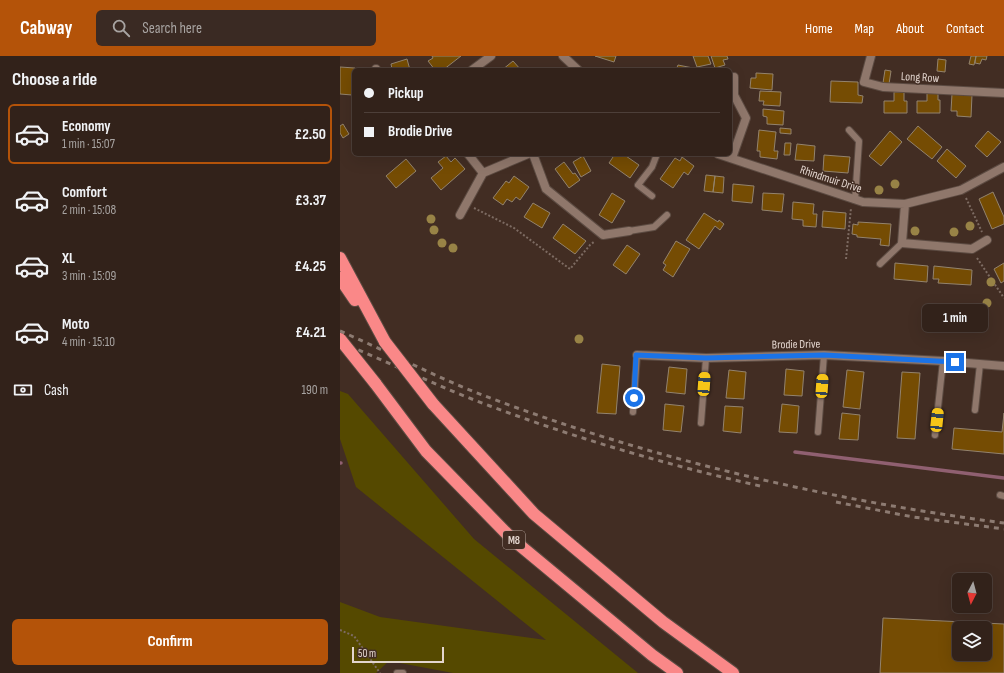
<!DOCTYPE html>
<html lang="en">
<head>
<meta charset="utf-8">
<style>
  body { margin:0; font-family:"Sofia Sans Condensed",sans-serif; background:#3a2a23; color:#f1f3f6; height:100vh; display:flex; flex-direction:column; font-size:15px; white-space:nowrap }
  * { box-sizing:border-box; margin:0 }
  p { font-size:13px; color:#a8a4a2 }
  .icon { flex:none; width:22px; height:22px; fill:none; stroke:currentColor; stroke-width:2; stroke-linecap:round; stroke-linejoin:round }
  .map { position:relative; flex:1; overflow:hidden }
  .panel { display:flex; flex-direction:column; background:#32221a; width:340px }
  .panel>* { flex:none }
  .banner { position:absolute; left:12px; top:12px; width:380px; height:88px; border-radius:6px; box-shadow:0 4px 16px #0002,0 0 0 1px #4d3f39; display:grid; align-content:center; height:88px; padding:0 12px; background:#32221a }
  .needle { width:26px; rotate:186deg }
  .tools { position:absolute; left:612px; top:517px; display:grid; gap:8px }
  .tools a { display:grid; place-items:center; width:40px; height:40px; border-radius:6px; background:#32221a; box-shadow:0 4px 16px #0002,0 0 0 1px #4d3f39; font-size:20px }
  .scale { position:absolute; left:12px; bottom:10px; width:92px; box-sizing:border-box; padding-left:4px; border:2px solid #e3d5ce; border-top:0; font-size:11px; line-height:14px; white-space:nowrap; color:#e3d5ce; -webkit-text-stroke:3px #422d23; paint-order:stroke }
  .end { position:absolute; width:18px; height:18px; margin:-9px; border:5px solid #1a73e8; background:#fff; box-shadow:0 0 0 2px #fff }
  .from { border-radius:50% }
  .bubble { position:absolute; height:28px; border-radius:6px; background:#32221a; box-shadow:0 4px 16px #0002,0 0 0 1px #4d3f39; font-size:13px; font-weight:700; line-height:28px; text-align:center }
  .car { position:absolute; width:12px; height:24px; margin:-12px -6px; border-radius:5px; box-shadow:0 0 3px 1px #0007; background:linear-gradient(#f5c518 24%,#345 0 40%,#f5c518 0 76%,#345 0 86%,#f5c518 0) }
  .banner b { display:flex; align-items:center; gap:14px; height:38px; font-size:15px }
  .banner b+b { border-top:1px solid #4d3f39 }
  .banner i { width:10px; height:10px; background:#f1f3f6 }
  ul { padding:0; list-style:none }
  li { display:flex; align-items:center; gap:12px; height:60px; margin:0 8px 6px; padding:0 4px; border:2px solid transparent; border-radius:6px }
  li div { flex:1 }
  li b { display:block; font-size:15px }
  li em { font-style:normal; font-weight:700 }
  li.active { border-color:#b45309 }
  li>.icon { width:36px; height:36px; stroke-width:1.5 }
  h2 { padding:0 12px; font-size:18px; line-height:48px }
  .pay { display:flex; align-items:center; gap:10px; height:44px; padding:0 12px; font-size:15px }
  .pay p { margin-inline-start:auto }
  .cta { display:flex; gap:8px; margin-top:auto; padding:8px 12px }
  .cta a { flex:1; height:46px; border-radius:6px; background:#b45309; color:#fff; font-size:16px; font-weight:700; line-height:46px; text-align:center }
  header { display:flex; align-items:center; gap:24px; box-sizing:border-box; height:56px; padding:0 20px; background:#b45309; color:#fff }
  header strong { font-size:19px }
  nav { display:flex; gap:22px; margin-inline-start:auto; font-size:14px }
  .search { width:280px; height:36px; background:#3a2a23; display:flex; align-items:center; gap:10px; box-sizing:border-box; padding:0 14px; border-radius:6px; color:#a8a4a2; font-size:15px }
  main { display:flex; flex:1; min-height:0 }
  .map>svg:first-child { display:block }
  .green { fill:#554900 }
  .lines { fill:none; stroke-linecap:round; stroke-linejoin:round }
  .stream { stroke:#906071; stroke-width:3.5 }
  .building { fill:#754c03; stroke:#93836e; fill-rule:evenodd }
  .service-casing { stroke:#5c4b42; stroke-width:8 }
  .minor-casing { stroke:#5c4b42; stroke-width:10 }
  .motorway-casing { stroke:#5c4b42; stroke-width:14 }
  .path { stroke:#7d6b62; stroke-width:2; stroke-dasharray:2 2; stroke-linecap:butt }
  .service { stroke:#8f776b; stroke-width:6 }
  .minor { stroke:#8f776b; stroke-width:8 }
  .motorway { stroke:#fa8888; stroke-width:12 }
  .rail { stroke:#8d7b72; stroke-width:3; stroke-dasharray:5 5; stroke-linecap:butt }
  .motorway-bridge-casing { stroke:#5c4b42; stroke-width:14; stroke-linecap:butt }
  .motorway-bridge { stroke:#fa8888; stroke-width:12 }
  .tree { fill:#988346 }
  .route { stroke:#1a73e8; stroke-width:5 }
  .labels { text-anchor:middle; stroke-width:3; stroke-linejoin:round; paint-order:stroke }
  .shield { fill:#422d23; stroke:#b3a39b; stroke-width:1 }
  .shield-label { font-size:11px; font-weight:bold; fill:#e3d5ce }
  .street-label { font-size:12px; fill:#e3d5ce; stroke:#422d23 }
</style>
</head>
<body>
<header>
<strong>Cabway</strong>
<div class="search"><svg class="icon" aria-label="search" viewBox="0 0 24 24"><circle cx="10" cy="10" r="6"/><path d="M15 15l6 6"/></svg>Search here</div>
<nav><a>Home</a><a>Map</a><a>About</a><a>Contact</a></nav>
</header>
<main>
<section class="panel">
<h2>Choose a ride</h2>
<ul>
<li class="active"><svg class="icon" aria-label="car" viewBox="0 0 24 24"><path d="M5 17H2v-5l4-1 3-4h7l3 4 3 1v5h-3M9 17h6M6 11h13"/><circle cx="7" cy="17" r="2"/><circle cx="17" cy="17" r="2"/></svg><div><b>Economy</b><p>1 min · 15:07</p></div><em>£2.50</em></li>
<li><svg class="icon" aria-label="car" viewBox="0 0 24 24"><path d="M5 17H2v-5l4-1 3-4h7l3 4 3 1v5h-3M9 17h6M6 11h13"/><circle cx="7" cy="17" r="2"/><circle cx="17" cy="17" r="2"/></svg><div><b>Comfort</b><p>2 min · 15:08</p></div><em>£3.37</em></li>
<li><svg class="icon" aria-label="car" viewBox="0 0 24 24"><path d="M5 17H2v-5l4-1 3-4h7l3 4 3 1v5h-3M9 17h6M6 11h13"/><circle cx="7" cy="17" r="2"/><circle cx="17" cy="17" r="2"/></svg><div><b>XL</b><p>3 min · 15:09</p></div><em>£4.25</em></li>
<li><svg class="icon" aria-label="car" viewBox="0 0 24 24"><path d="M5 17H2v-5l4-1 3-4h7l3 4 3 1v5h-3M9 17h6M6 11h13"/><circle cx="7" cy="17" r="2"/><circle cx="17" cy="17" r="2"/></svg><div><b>Moto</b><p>4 min · 15:10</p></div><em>£4.21</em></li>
</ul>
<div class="pay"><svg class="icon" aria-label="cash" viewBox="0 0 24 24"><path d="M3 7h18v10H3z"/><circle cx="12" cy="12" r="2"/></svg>Cash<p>190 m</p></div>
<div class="cta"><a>Confirm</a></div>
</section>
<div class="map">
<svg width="664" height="617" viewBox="0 0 664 617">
  <rect width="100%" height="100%" fill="#422d23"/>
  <path class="green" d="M0,335L8,338L134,483L298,617H113L49,605L36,617H0V546L40,561L206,584L16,431L0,383Z"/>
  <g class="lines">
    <path class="stream" d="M455,396L664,422
      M0,407H1"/>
  </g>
  <path class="building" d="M92,0H121L103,14H95L88,5L93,2Z
    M255,0H276L274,6Z
    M353,0H368L371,8L357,11Z
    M371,0H387L388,3L383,4L385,9L375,12Z
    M631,0H636L634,9L629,8Z
    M636,0H647L646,4L642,3L640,8L635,7Z
    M67,3L70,14H51L52,13L51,8Z
    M598,3L606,4L605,16L597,15Z
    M173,5L181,14H162Z
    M338,9L353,12V14H336Z
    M0,11L15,12L12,39L0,38Z
    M545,14L551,15L549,28L543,27Z
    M416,17L433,18L432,34L410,32L411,22H416Z
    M491,25L518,26V39L523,40L522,47L490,46Z
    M420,35L441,36L440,50L423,49L424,45H419Z
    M554,36H564V45H567V57H544V45H554Z
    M587,36H598V44H600V57H577V45H587Z
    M612,38L632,39L631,61L617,60V55H611Z
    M423,53L444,55L443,69L427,68V61L423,60Z
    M3,68L9,78L3,82L0,77V70Z
    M578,70L602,91L592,103L567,83Z
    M440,72L451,73V78L440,77Z
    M419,74L436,76L434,95H438L437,103L420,101V95H417Z
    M550,75L562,86L541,110L529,100Z
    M648,75L661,86L647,101L635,90Z
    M445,87H451L450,99H444Z
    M457,88L475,90L474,105L455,104Z
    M607,93L626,110L616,122L597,105Z
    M275,98H283L299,109L290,122L269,107Z
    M484,99L510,101L508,117L483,115Z
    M106,100L111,106L115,102L125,113L101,134L91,122L103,112L98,106Z
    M243,100L251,115L241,121L233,106Z
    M342,101L354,110L348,119L344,116L333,132L320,123L335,102L340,105Z
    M66,103L76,115L56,132L46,120Z
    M224,106L233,118L235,117L240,124L229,132L215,113Z
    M366,119L375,120L373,136L364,135Z
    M174,120L189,131L180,144L176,141L172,146L167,143L163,149L153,142L166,125L169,127Z
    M375,120L384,121L383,137L373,136Z
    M393,128L414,130L412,147L392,145Z
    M653,136L664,161V168L652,173L639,143Z
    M272,137L285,145L272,167L259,159Z
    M423,137L444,138L442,156L422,154Z
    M453,146L474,148L473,158H477L476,171L463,170V164L452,163Z
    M193,147L210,157L202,172L184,161Z
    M483,155L506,157L505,173L482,171Z
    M364,157L378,166L379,164L384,168L380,174L375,170L359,193L346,184Z
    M518,166L551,168L549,190L540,189L541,183L517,181V179L512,178L513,168L518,169Z
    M223,168L246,185L235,198L213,182Z
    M336,185L350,193L333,221L323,214L326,209L323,207Z
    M287,189L300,198L286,218L273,209Z
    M555,207L588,210L587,226L554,223Z
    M664,207V225L661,227L654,213Z
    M594,210L632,214L631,229L598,227L599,223H593Z
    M262,308L280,310L276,358L257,357Z
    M329,311L347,313L345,338L326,336Z
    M446,313L464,315L462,340L444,339Z
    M389,314L406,316L404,343L386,342Z
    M507,314L524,316L520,353L503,351Z
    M562,316L580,317L575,383L557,382Z
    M325,348L344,350L341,376L323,374Z
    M442,348L459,350L457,377L439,376Z
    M385,350L403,351L401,377L383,375Z
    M502,357L520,359L518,384L499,383Z
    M664,357V398L612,393L614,372L662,376Z
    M543,562L664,568V617H540ZM619,572H645V598H619Z"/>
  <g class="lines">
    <defs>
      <path id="service" d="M509,74L519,85L515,144
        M312,140L298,129L312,111L317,98
        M289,175L314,171L327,159
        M540,208L562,187
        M635,354L640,308
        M293,356L297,299
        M361,367L366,302
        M478,376L484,299
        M595,379L603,305
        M660,439L664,440
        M57,617H63"/>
      <path id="minor" d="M223,0L238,14
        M531,0L524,26L543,31L664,37
        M36,13V14
        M132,14L151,0
        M128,98L143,117
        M193,98L206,133L263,179L289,175
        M378,98L523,146L565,148L621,134L664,111
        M392,102L406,62L394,39V21
        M565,148L562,187L632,193L647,184
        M120,159L143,117L188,98
        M297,299L366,302L484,299L603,305L664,310"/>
      <path id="motorway" d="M0,202L45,286
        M0,222L15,244
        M35,327L86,395L171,482L312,599L337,617
        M93,348L194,458L323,566L393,617"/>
    </defs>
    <use href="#service" class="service-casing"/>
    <use href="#minor" class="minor-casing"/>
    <use href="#motorway" class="motorway-casing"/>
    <path class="path" d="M626,142L642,176
      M134,152L174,172L230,213L250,189L255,185
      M637,202L664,242
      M506,203L511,152
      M0,574L14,580L40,617"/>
    <use href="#service" class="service"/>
    <use href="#minor" class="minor"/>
    <use href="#motorway" class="motorway"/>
    <path class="rail" d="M0,275C51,297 101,324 153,343C318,405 490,444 664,467
      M0,286C50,307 99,331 150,350C238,383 328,409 420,430
      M496,446L573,461L664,473"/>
    <defs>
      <path id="motorway-bridge" d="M0,283L35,327
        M45,286L93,348"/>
    </defs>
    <use href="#motorway-bridge" class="motorway-bridge-casing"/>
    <use href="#motorway-bridge" class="motorway-bridge"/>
  </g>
  <g class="tree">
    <circle cx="555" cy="128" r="4.5"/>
    <circle cx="539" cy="134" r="4.5"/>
    <circle cx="91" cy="163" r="4.5"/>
    <circle cx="630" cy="170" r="4.5"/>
    <circle cx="94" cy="174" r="4.5"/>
    <circle cx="575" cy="175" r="4.5"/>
    <circle cx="614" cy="176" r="4.5"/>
    <circle cx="102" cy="187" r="4.5"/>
    <circle cx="113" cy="192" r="4.5"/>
    <circle cx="651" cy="226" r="4.5"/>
    <circle cx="647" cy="247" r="4.5"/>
    <circle cx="239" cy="283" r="4.5"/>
  </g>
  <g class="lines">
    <path class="route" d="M294,342L296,299L366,302L484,299L615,306"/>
  </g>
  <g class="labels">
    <rect class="shield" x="163" y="475" width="22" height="18" rx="3"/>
    <g class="shield-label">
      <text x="174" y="488">M8</text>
    </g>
    <g class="street-label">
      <text transform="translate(580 21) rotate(3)" y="4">Long Row</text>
      <text transform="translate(491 123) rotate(18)" y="4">Rhindmuir Drive</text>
      <text transform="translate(456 288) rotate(-1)" y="4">Brodie Drive</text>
    </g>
  </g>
</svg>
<div class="tools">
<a><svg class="needle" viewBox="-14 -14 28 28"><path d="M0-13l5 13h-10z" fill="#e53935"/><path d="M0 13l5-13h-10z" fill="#a8a4a2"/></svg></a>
<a><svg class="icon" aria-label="layers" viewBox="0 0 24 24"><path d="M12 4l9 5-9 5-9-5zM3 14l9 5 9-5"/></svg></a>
</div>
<div class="scale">50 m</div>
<i class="end from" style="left:294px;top:342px"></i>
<i class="end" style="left:615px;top:306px"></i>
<div class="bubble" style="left:582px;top:248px;width:66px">1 min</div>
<i class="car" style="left:364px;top:328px;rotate:4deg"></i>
<i class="car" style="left:482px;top:330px;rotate:4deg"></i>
<i class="car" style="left:597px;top:364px;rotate:6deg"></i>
<div class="banner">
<b><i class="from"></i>Pickup</b>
<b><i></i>Brodie Drive</b>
</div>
</div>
</main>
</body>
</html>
